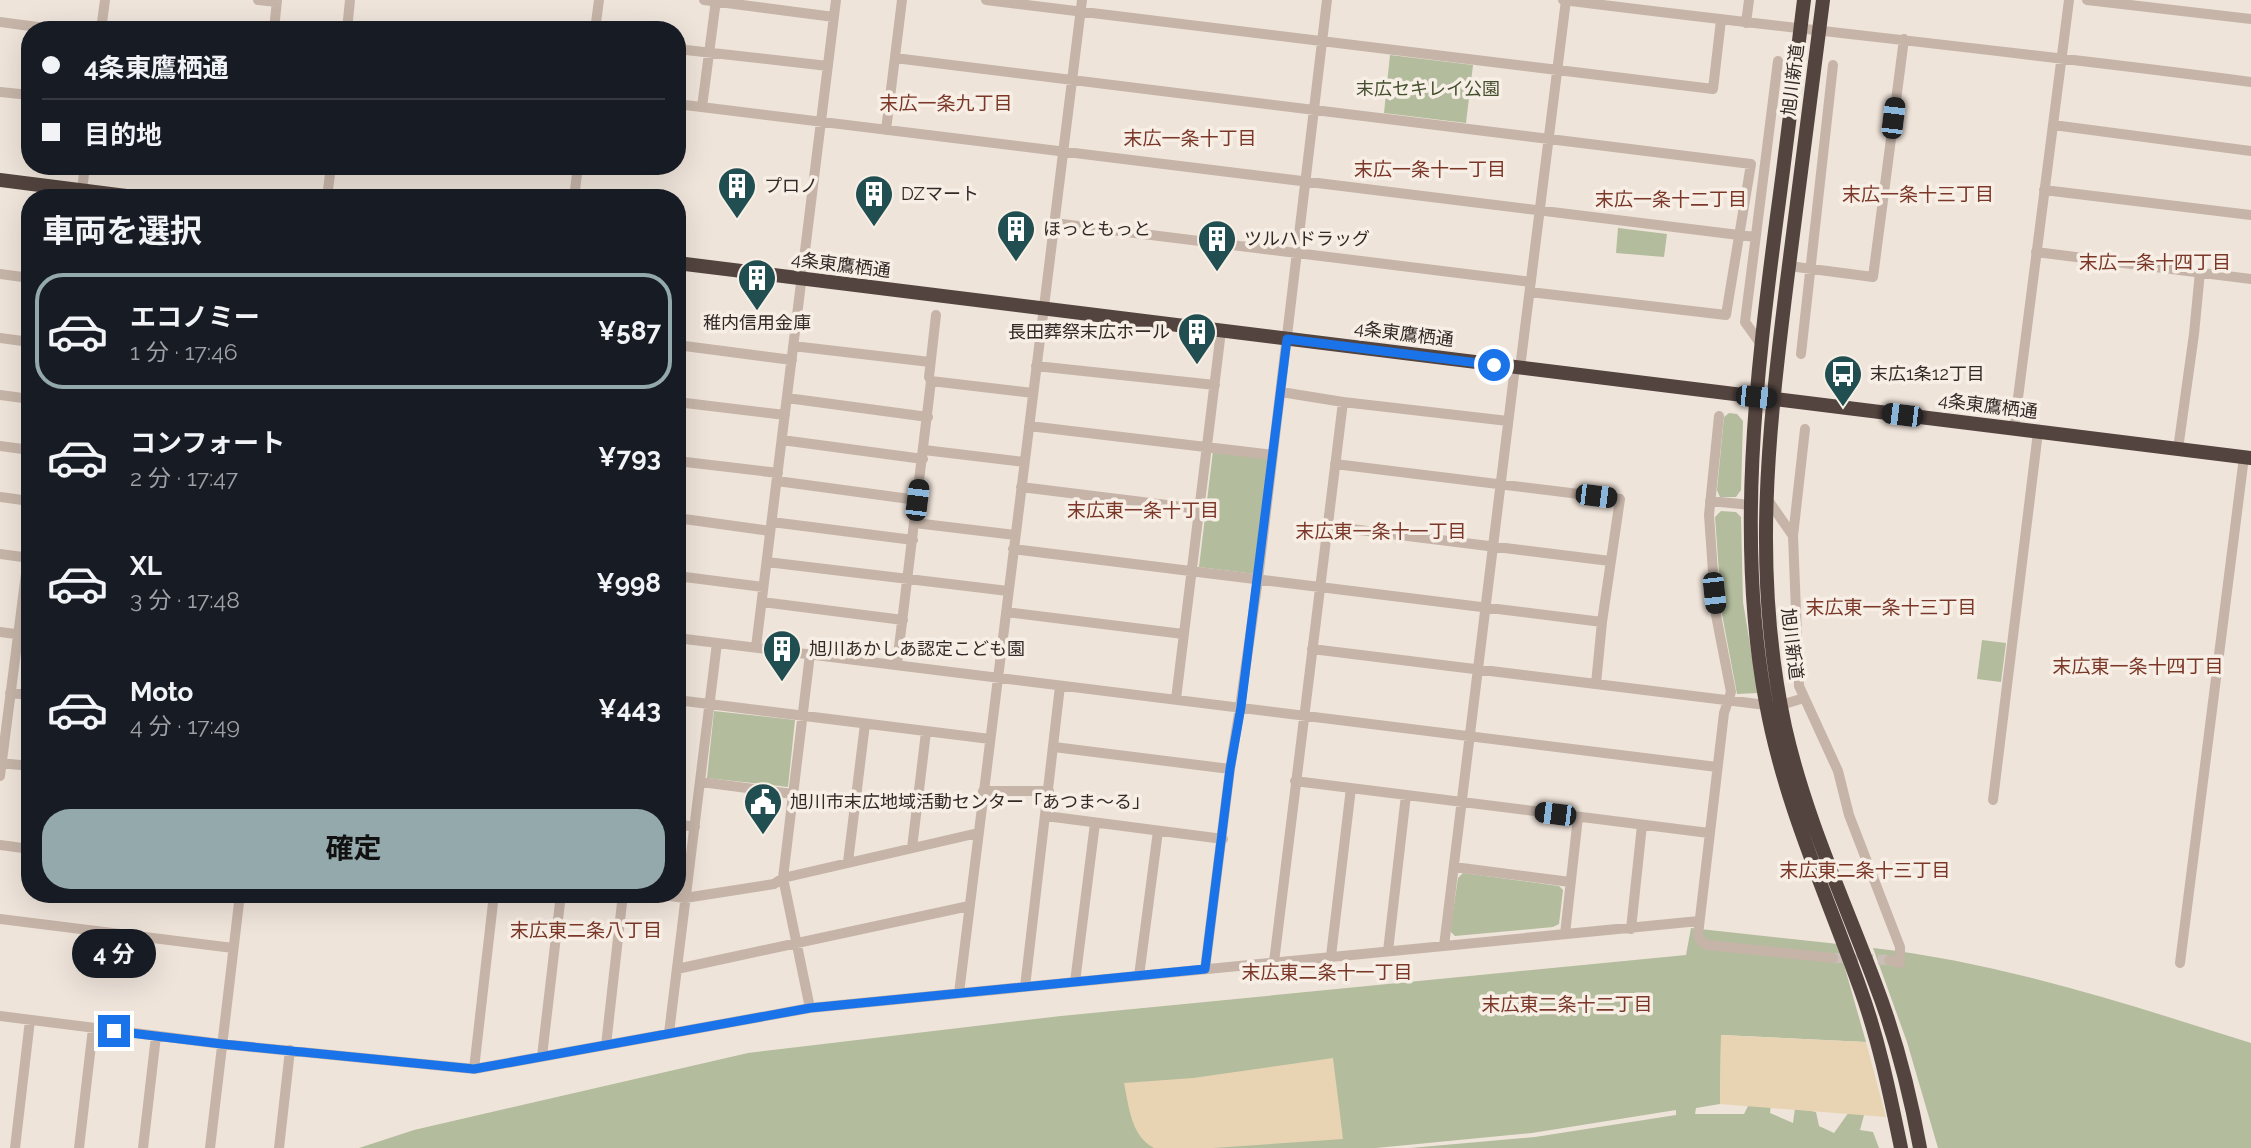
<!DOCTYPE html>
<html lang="ja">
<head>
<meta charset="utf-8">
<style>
  body { margin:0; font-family:Raleway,"Noto Sans JP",sans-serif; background:#20242c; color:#f1f3f6; height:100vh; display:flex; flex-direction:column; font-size:26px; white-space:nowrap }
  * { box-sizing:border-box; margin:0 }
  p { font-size:23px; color:#9ea1a6 }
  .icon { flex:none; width:38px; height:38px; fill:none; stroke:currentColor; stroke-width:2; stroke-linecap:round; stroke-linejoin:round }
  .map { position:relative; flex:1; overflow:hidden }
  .panel { position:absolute; left:21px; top:189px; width:665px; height:714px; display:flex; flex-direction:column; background:#171b24; border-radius:28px; box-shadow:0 7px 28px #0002 }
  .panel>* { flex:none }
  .top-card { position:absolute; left:21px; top:21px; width:665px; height:154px; border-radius:28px; box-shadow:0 7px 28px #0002; display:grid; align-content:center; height:154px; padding:0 21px; background:#171b24 }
  .end { position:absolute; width:32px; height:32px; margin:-16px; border:9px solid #1a73e8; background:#fff; box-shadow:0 0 0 4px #fff }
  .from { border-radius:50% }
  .bubble { position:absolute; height:49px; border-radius:24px; background:#171b24; box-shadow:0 7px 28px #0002; font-size:23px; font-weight:700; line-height:49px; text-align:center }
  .car { position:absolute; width:21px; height:42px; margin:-21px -10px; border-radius:9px; box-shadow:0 0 5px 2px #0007; background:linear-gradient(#222 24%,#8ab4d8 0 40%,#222 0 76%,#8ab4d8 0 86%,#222 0) }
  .top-card b { display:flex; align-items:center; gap:24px; height:66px; font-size:26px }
  .top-card b+b { border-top:2px solid #363941 }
  .top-card i { width:18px; height:18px; background:#f1f3f6 }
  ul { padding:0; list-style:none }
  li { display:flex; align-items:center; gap:21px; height:116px; margin:0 14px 10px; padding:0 7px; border:4px solid transparent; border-radius:28px }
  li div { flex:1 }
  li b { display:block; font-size:26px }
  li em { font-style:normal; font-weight:700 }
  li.current { border-color:#93a9ac }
  li>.icon { width:63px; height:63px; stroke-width:1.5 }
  h2 { padding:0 21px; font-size:32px; line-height:84px }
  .action { display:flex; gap:14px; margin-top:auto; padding:14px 21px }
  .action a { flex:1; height:80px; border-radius:28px; background:#93a9ac; color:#111; font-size:28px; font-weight:700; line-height:80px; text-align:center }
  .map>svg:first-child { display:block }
  .green { fill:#b3bc9c }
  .sand { fill:#e8d4b3 }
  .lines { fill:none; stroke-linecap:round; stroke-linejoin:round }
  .minor-tunnel { stroke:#c9bfb6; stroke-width:10; stroke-dasharray:10 5; stroke-linecap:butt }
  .minor { stroke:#c6b4a8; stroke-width:10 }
  .highway { stroke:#53443f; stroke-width:14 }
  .route { stroke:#1a73e8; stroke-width:9 }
  .labels { text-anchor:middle; stroke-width:7; stroke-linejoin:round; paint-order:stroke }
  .street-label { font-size:18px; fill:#332a27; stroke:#f7efe6 }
  .park-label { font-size:18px; fill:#444f2d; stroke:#f7efe6 }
  .poi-label { font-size:18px; fill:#332a27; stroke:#f7efe6; text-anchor:start }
  .neighbourhood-label { font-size:19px; fill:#7b3828; stroke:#f7efe6 }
</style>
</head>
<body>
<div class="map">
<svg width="2251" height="1148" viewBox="0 0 2251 1148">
  <rect width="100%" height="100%" fill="#efe4da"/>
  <path class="green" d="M1390,55L1473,65L1466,123L1384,113Z
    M1618,228L1667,234L1664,257L1616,253Z
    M1729,413L1737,414L1743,421L1741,490L1736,497H1720L1717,490L1724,417Z
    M1213,451L1268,458L1255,574L1199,567Z
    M1721,511L1736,512L1741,517L1743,602L1758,693L1737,694L1722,614L1715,517Z
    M1982,640L2006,643L2001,682L1977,679Z
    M714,711L795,720L788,787L707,778Z
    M1463,873L1559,886L1563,890L1559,924L1553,927L1455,936L1450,931L1458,878Z
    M1691,928L1838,944L1866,1042L1721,1035L1720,1104L1696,1108L1695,1114H1744L1750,1102L1771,1103L1770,1113L1793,1123L1795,1108L1816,1112L1819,1126L1834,1133L1849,1112L1864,1115L1860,1130L1873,1132L1879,1148H1410L1535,1137L1676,1115V1110L1532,1133L1376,1148H359L414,1130L748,1053L1061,1016L1686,955Z
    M1873,948C2003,963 2127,1004 2251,1043V1148H1938L1907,1042Z"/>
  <path class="sand" d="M1721,1035L1866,1042L1886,1117L1720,1104Z
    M1333,1058L1343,1139L1213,1148H1154C1131,1136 1129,1107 1124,1083L1193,1078Z"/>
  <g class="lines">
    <path class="minor-tunnel" d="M1833,958L1889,960"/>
    <path class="minor" d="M258,0L277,2
      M704,0L834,17
      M986,0L1713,89L1721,20
      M1563,0C1792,29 2022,52 2251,82
      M2087,0L2251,19
      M0,22L60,30
      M1746,23L1749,0
      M101,30L105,0
      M274,30L277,0
      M347,30L350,0
      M595,30L599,0
      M677,49L828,66
      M895,58L1751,164L1726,315L1530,292
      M0,92L30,95
      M677,104L1755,237
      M702,107L716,0
      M2053,125L2251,151
      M886,130L902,0
      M2044,190L2251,215
      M81,198L85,166
      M327,198L331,166
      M574,198L578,166
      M1054,223L1531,282
      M2036,252L2251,279
      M1789,266L1873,277L1904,39
      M0,274L30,278
      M0,338L30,342
      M1760,343L1745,322L1778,61
      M677,345L792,360
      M793,346L930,362
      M1801,354L1833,65
      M1036,366L1215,385
      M1520,368L1566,0
      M931,381L1033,393
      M1281,392L1343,402L1508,421
      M0,395L30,399
      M787,398L928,417
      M677,402L785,415
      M1719,416L1709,515L1716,615L1731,692L1724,713L1698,935L1701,941L1707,945L1833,958
      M1029,426L1273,455
      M1805,429L1793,536L1799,686L1838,771L1849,815L1900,947V963L1889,960
      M2014,429L2069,0
      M782,440L923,459
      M0,446L30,450
      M2178,449L2194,334L2200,272
      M924,450L1024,462
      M677,461L778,473
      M1335,464L1620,499L1602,622L1596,684
      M777,481L917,500
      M1021,487L1199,509
      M0,497L30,501
      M1766,497L1793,536
      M1710,501L1751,505
      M677,518L770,531
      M772,522L913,540
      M915,523L1015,535
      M1327,526L1610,561
      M1013,549L1602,622
      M0,554L30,558
      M767,562L1008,591
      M677,576L763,587
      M762,602L903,620
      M1006,612L1183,634
      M0,632L30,636
      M677,638L1717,767
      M756,647L836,0
      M1312,649L1766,705
      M810,654L783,878L810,1008
      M897,664L931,381L929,377L936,315
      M10,693L30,695
      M1176,699L1221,331
      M677,700L990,739
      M1781,705L1804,698
      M1054,747L1230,769
      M0,763L30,766
      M0,776L28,558
      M1295,781L1709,833
      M701,782L793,794
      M983,791H1049
      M1993,800L2038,432
      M1046,816L1223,839
      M677,824L695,827
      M0,845L30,849
      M912,848L926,732
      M848,862L865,724
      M1454,867L1570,882
      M654,894L685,898L774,884L783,878L978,833
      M0,919L233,948
      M1631,929L1642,825
      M1565,934L1578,817
      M1444,946L1515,367
      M1388,951L1406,795
      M1331,956L1351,788
      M1274,962L1343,402
      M2180,963L2244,457
      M677,969L969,906
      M1205,969L1230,769L1240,707L1258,579L1327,0
      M1139,976L1158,831
      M1075,982L1095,823
      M1025,987L1060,686
      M959,993L1082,0
      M0,1016L222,1044L474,1069L810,1008L1699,921
      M669,1033L717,643
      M606,1045L623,894
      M542,1056L561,894
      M474,1069L494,894
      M15,1148L30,1020
      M79,1148L93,1028
      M143,1148L156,1036
      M210,1148L240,894
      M279,1148L290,1050"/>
    <path class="highway" d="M1804,0C1795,72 1787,144 1777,216C1756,377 1736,542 1766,703C1784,803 1826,893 1860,988C1879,1040 1890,1095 1901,1148
      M1823,0C1811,94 1799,187 1787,281C1768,435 1752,573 1785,727C1805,816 1843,898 1875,983C1895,1035 1910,1093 1920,1148
      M0,180L142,198
      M677,263L2251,458"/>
  </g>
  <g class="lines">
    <path class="route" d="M114,1031L222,1044L474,1069L810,1008L1205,969L1230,769L1241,707L1287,339L1494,365"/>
  </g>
  <defs>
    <symbol id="building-pin" viewBox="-11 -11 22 30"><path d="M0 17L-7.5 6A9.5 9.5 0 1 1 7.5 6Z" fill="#214f51" stroke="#f7efe6"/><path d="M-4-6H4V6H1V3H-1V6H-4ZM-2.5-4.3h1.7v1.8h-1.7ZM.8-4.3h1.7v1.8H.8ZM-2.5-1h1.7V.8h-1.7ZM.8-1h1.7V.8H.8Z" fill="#fff"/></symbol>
    <symbol id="bus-pin" viewBox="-11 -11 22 30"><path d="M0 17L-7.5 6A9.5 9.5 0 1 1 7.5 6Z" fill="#214f51" stroke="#f7efe6"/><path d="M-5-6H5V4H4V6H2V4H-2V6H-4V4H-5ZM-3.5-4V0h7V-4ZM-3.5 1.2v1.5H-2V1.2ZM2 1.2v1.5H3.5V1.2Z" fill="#fff"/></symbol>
    <symbol id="civic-pin" viewBox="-11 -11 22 30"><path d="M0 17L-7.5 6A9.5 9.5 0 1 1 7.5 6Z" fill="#214f51" stroke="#f7efe6"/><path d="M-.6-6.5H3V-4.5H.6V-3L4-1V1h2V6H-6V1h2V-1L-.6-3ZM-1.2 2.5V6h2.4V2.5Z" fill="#fff"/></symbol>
  </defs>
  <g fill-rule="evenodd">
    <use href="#building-pin" x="715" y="164" width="44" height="60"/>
    <use href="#building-pin" x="852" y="172" width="44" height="60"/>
    <use href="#building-pin" x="994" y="207" width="44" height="60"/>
    <use href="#building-pin" x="1195" y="217" width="44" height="60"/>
    <use href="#building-pin" x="735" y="256" width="44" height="60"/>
    <use href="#building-pin" x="1175" y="310" width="44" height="60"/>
    <use href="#bus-pin" x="1821" y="352" width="44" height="60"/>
    <use href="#building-pin" x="760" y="627" width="44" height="60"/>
    <use href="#civic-pin" x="741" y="780" width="44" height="60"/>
  </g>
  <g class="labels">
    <g class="street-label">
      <text transform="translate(1793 80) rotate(-83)" y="6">旭川新道</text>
      <text transform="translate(841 265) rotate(7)" y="6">4条東鷹栖通</text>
      <text transform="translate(1404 334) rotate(7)" y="6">4条東鷹栖通</text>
      <text transform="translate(1988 406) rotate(7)" y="6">4条東鷹栖通</text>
      <text transform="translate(1792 644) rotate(83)" y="6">旭川新道</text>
    </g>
    <g class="park-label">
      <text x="1428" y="95">末広セキレイ公園</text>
    </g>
    <g class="poi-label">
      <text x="764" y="192">プロノ</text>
      <text x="901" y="200">DZマート</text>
      <text x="1043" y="235">ほっともっと</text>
      <text x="1244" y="245">ツルハドラッグ</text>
      <text x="757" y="329" text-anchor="middle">稚内信用金庫</text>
      <text x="1170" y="338" text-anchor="end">長田葬祭末広ホール</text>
      <text x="1870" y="380">末広1条12丁目</text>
      <text x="809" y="655">旭川あかしあ認定こども園</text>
      <text x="790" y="808">旭川市末広地域活動センター「あつま〜る」</text>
    </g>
    <g class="neighbourhood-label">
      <text x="946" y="110">末広一条九丁目</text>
      <text x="1190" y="145">末広一条十丁目</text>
      <text x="1430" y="176">末広一条十一丁目</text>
      <text x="1918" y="201">末広一条十三丁目</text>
      <text x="1671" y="206">末広一条十二丁目</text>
      <text x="2155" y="269">末広一条十四丁目</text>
      <text x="1143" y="517">末広東一条十丁目</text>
      <text x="1381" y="538">末広東一条十一丁目</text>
      <text x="1891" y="614">末広東一条十三丁目</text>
      <text x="2138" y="673">末広東一条十四丁目</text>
      <text x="1865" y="877">末広東二条十三丁目</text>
      <text x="586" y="937">末広東二条八丁目</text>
      <text x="1327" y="979">末広東二条十一丁目</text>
      <text x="1567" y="1011">末広東二条十二丁目</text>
    </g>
  </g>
</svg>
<i class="end from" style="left:1494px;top:365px"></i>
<i class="end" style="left:114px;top:1031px"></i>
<div class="bubble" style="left:72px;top:929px;width:84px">4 分</div>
<i class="car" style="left:1893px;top:118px;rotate:7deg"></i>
<i class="car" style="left:1756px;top:397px;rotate:96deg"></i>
<i class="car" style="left:1902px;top:415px;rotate:277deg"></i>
<i class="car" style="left:1596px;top:496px;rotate:97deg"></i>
<i class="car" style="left:917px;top:500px;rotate:7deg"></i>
<i class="car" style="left:1714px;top:593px;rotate:174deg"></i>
<i class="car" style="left:1555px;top:814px;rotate:277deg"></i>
<div class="top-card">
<b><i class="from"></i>4条東鷹栖通</b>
<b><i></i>目的地</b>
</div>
<section class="panel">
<h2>車両を選択</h2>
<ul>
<li class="current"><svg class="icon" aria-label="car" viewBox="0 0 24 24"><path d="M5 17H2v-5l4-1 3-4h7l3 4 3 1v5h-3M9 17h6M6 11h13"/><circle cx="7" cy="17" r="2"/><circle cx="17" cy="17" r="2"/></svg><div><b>エコノミー</b><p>1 分 · 17:46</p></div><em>¥587</em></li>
<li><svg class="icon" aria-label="car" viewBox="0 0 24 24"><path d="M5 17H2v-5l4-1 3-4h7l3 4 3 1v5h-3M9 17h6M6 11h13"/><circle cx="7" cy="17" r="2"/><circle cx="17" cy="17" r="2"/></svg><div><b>コンフォート</b><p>2 分 · 17:47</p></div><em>¥793</em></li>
<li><svg class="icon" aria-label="car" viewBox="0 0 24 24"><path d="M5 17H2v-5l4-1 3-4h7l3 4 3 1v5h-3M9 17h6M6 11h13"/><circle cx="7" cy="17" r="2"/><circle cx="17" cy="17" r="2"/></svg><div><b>XL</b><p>3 分 · 17:48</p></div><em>¥998</em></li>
<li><svg class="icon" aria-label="car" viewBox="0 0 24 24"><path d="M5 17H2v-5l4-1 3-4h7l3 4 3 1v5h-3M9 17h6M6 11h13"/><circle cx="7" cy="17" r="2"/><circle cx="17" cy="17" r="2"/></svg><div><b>Moto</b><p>4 分 · 17:49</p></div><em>¥443</em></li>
</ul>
<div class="action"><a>確定</a></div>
</section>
</div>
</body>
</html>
